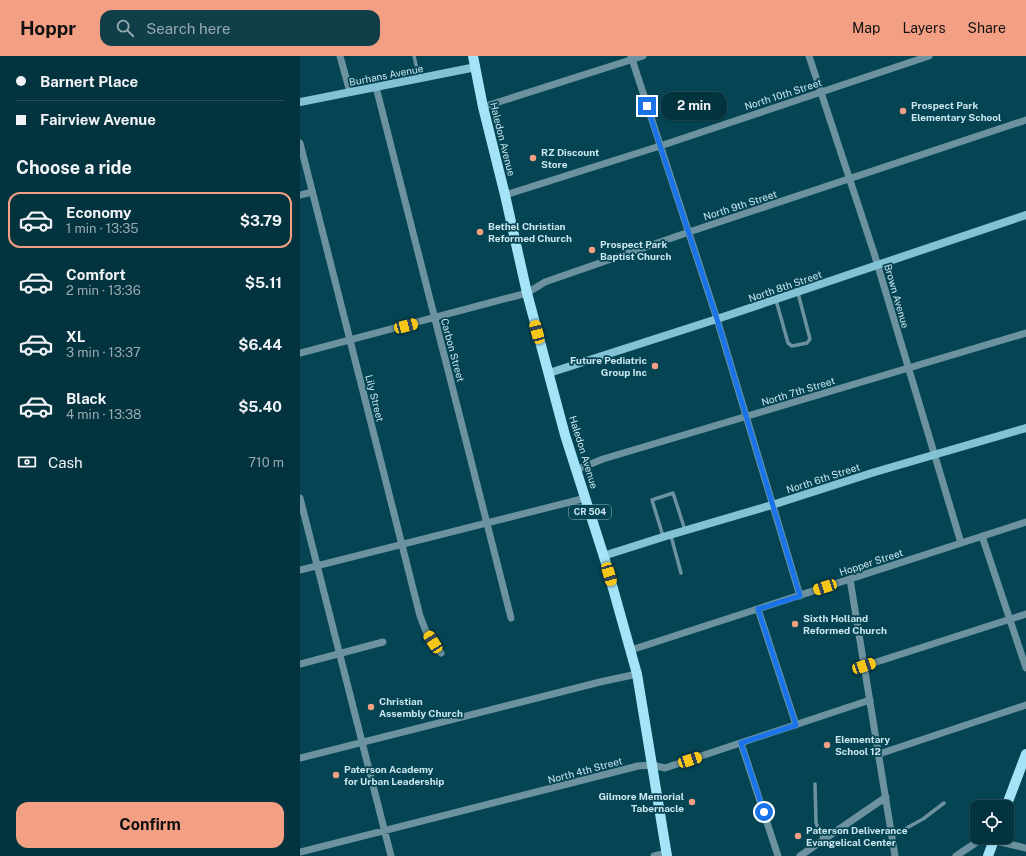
<!DOCTYPE html>
<html lang="en">
<head>
<meta charset="utf-8">
<style>
  body { margin:0; font-family:"Public Sans",sans-serif; background:#113f49; color:#f1f3f6; height:100vh; display:flex; flex-direction:column; font-size:15px; white-space:nowrap }
  * { box-sizing:border-box; margin:0 }
  p { font-size:13px; color:#97aab0 }
  .icon { flex:none; width:22px; height:22px; fill:none; stroke:currentColor; stroke-width:2; stroke-linecap:round; stroke-linejoin:round }
  .map { position:relative; flex:1; overflow:hidden }
  .details { display:flex; flex-direction:column; background:#03333e; width:300px }
  .details>* { flex:none }
  .guide { display:grid; align-content:center; height:88px; padding:0 16px; background:#03333e }
  .buttons { position:absolute; left:670px; top:744px; display:grid; gap:8px }
  .buttons a { display:grid; place-items:center; width:44px; height:44px; border-radius:8px; background:#03333e; box-shadow:0 1px 3px #0004,0 0 0 1px #244e58; font-size:20px }
  .end { position:absolute; width:18px; height:18px; margin:-9px; border:5px solid #1a73e8; background:#fff; box-shadow:0 0 0 2px #fff }
  .from { border-radius:50% }
  .bubble { position:absolute; height:28px; border-radius:12px; background:#03333e; box-shadow:0 1px 3px #0004,0 0 0 1px #244e58; font-size:13px; font-weight:700; line-height:28px; text-align:center }
  .car { position:absolute; width:12px; height:24px; margin:-12px -6px; border-radius:5px; box-shadow:0 0 3px 1px #0007; background:linear-gradient(#f5c518 24%,#345 0 40%,#f5c518 0 76%,#345 0 86%,#f5c518 0) }
  .guide b { display:flex; align-items:center; gap:14px; height:38px; font-size:15px }
  .guide b+b { border-top:1px solid #244e58 }
  .guide i { width:10px; height:10px; background:#f1f3f6 }
  ul { padding:0; list-style:none }
  li { display:flex; align-items:center; gap:12px; height:56px; margin:0 8px 6px; padding:0 8px; border:2px solid transparent; border-radius:12px }
  li div { flex:1 }
  li b { display:block; font-size:15px }
  li em { font-style:normal; font-weight:700 }
  li.on { border-color:#f39f83 }
  li>.icon { width:36px; height:36px; stroke-width:1.5 }
  h2 { padding:0 16px; font-size:18px; line-height:48px }
  .pay { display:flex; align-items:center; gap:10px; height:44px; padding:0 16px; font-size:15px }
  .pay p { margin-inline-start:auto }
  .primary-button { display:flex; gap:8px; margin-top:auto; padding:8px 16px }
  .primary-button a { flex:1; height:46px; border-radius:12px; background:#f39f83; color:#111; font-size:16px; font-weight:700; line-height:46px; text-align:center }
  header { display:flex; align-items:center; gap:24px; box-sizing:border-box; height:56px; padding:0 20px; background:#f39f83; color:#111 }
  header strong { font-size:19px }
  nav { display:flex; gap:22px; margin-inline-start:auto; font-size:14px }
  .search { width:280px; height:36px; background:#113f49; display:flex; align-items:center; gap:10px; box-sizing:border-box; padding:0 14px; border-radius:12px; color:#97aab0; font-size:15px }
  main { display:flex; flex:1; min-height:0 }
  .map>svg:first-child { display:block }
  .lines { fill:none; stroke-linecap:round; stroke-linejoin:round }
  .lane { stroke:#6b929e; stroke-width:3.5 }
  .street { stroke:#6b929e; stroke-width:7 }
  .secondary { stroke:#83c2d5; stroke-width:8 }
  .primary { stroke:#a4e4f8; stroke-width:10 }
  .route { stroke:#1a73e8; stroke-width:5 }
  .poi-dot { fill:#f39f83; stroke:#044453; stroke-width:1.5 }
  .labels { text-anchor:middle; stroke-width:3.5; stroke-linejoin:round; paint-order:stroke }
  .shield { fill:#044453; stroke:#90b6c1; stroke-width:1 }
  .shield-label { font-size:9px; font-weight:bold; fill:#cce7f0 }
  .street-label { font-size:10px; fill:#cce7f0; stroke:#044453 }
  .poi-label { font-size:10px; font-weight:bold; fill:#cce7f0; stroke:#044453; text-anchor:start }
</style>
</head>
<body>
<header>
<strong>Hoppr</strong>
<div class="search"><svg class="icon" aria-label="search" viewBox="0 0 24 24"><circle cx="10" cy="10" r="6"/><path d="M15 15l6 6"/></svg>Search here</div>
<nav><a>Map</a><a>Layers</a><a>Share</a></nav>
</header>
<main>
<section class="details">
<div class="guide">
<b><i class="from"></i>Barnert Place</b>
<b><i></i>Fairview Avenue</b>
</div>
<h2>Choose a ride</h2>
<ul>
<li class="on"><svg class="icon" aria-label="car" viewBox="0 0 24 24"><path d="M5 17H2v-5l4-1 3-4h7l3 4 3 1v5h-3M9 17h6M6 11h13"/><circle cx="7" cy="17" r="2"/><circle cx="17" cy="17" r="2"/></svg><div><b>Economy</b><p>1 min · 13:35</p></div><em>$3.79</em></li>
<li><svg class="icon" aria-label="car" viewBox="0 0 24 24"><path d="M5 17H2v-5l4-1 3-4h7l3 4 3 1v5h-3M9 17h6M6 11h13"/><circle cx="7" cy="17" r="2"/><circle cx="17" cy="17" r="2"/></svg><div><b>Comfort</b><p>2 min · 13:36</p></div><em>$5.11</em></li>
<li><svg class="icon" aria-label="car" viewBox="0 0 24 24"><path d="M5 17H2v-5l4-1 3-4h7l3 4 3 1v5h-3M9 17h6M6 11h13"/><circle cx="7" cy="17" r="2"/><circle cx="17" cy="17" r="2"/></svg><div><b>XL</b><p>3 min · 13:37</p></div><em>$6.44</em></li>
<li><svg class="icon" aria-label="car" viewBox="0 0 24 24"><path d="M5 17H2v-5l4-1 3-4h7l3 4 3 1v5h-3M9 17h6M6 11h13"/><circle cx="7" cy="17" r="2"/><circle cx="17" cy="17" r="2"/></svg><div><b>Black</b><p>4 min · 13:38</p></div><em>$5.40</em></li>
</ul>
<div class="pay"><svg class="icon" aria-label="cash" viewBox="0 0 24 24"><path d="M3 7h18v10H3z"/><circle cx="12" cy="12" r="2"/></svg>Cash<p>710 m</p></div>
<div class="primary-button"><a>Confirm</a></div>
</section>
<div class="map">
<svg width="726" height="800" viewBox="0 0 726 800">
  <rect width="100%" height="100%" fill="#044453"/>
  <g class="lines">
    <path class="lane" d="M114,0L119,22
      M476,244L488,287L492,290L507,287L510,283L498,237
      M363,480L352,444L373,437L385,474
      M371,480L381,517
      M515,728L516,767L523,784
      M592,780L623,763L644,747"/>
    <path class="street" d="M40,0L50,36
      M331,0L417,263L500,540
      M509,0L574,197L661,487
      M76,31L211,562
      M183,51L343,0
      M0,87L120,560L127,578L141,597
      M0,139L12,136
      M205,139L360,90L629,0
      M0,297L227,237L245,226L389,176L726,64
      M276,414L303,403L726,277
      M0,442L91,800
      M682,480L726,612
      M0,514L286,442
      M550,523L595,800
      M458,553L496,669
      M331,594L726,466
      M0,608L83,586
      M564,610L726,558
      M441,687L478,800
      M579,698L726,649
      M0,702L300,626L337,618
      M0,796L338,710L352,709L365,712L570,644
      M354,800L367,797
      M500,800L586,741
      M656,800L683,782L726,792"/>
    <path class="secondary" d="M0,46L176,11
      M249,317L417,263L726,159
      M303,500L363,481L472,449L575,416L726,372"/>
    <path class="primary" d="M173,0L183,51L205,139L227,237L265,379L305,504L337,618L367,800
      M706,751L726,698
      M688,800L695,781"/>
  </g>
  <g class="lines">
    <path class="route" d="M347,50L417,263L500,540L458,553L496,669L441,687L464,756"/>
  </g>
  <g class="poi-dot">
    <circle cx="603" cy="55" r="4"/>
    <circle cx="233" cy="102" r="4"/>
    <circle cx="180" cy="176" r="4"/>
    <circle cx="292" cy="194" r="4"/>
    <circle cx="355" cy="310" r="4"/>
    <circle cx="495" cy="568" r="4"/>
    <circle cx="71" cy="651" r="4"/>
    <circle cx="527" cy="689" r="4"/>
    <circle cx="36" cy="719" r="4"/>
    <circle cx="392" cy="746" r="4"/>
    <circle cx="498" cy="780" r="4"/>
  </g>
  <g class="labels">
    <rect class="shield" x="269" y="449" width="42" height="14" rx="3"/>
    <g class="shield-label">
      <text x="290" y="459">CR 504</text>
    </g>
    <g class="street-label">
      <text transform="translate(86 19) rotate(-11)" y="4">Burhans Avenue</text>
      <text transform="translate(483 38) rotate(-18)" y="4">North 10th Street</text>
      <text transform="translate(203 83) rotate(76)" y="4">Haledon Avenue</text>
      <text transform="translate(440 149) rotate(-18)" y="4">North 9th Street</text>
      <text transform="translate(485 230) rotate(-19)" y="4">North 8th Street</text>
      <text transform="translate(597 240) rotate(74)" y="4">Brown Avenue</text>
      <text transform="translate(153 294) rotate(75)" y="4">Carbon Street</text>
      <text transform="translate(498 335) rotate(-17)" y="4">North 7th Street</text>
      <text transform="translate(75 342) rotate(76)" y="4">Lily Street</text>
      <text transform="translate(284 396) rotate(73)" y="4">Haledon Avenue</text>
      <text transform="translate(523 422) rotate(-18)" y="4">North 6th Street</text>
      <text transform="translate(571 506) rotate(-18)" y="4">Hopper Street</text>
      <text transform="translate(285 714) rotate(-15)" y="4">North 4th Street</text>
    </g>
    <g class="poi-label">
      <text x="611" y="53">Prospect Park<tspan x="611" dy="12">Elementary School</tspan></text>
      <text x="241" y="100">RZ Discount<tspan x="241" dy="12">Store</tspan></text>
      <text x="188" y="174">Bethel Christian<tspan x="188" dy="12">Reformed Church</tspan></text>
      <text x="300" y="192">Prospect Park<tspan x="300" dy="12">Baptist Church</tspan></text>
      <text x="347" y="308" text-anchor="end">Future Pediatric<tspan x="347" dy="12">Group Inc</tspan></text>
      <text x="503" y="566">Sixth Holland<tspan x="503" dy="12">Reformed Church</tspan></text>
      <text x="79" y="649">Christian<tspan x="79" dy="12">Assembly Church</tspan></text>
      <text x="535" y="687">Elementary<tspan x="535" dy="12">School 12</tspan></text>
      <text x="44" y="717">Paterson Academy<tspan x="44" dy="12">for Urban Leadership</tspan></text>
      <text x="384" y="744" text-anchor="end">Gilmore Memorial<tspan x="384" dy="12">Tabernacle</tspan></text>
      <text x="506" y="778">Paterson Deliverance<tspan x="506" dy="12">Evangelical Center</tspan></text>
    </g>
  </g>
</svg>
<div class="buttons">
<a><svg class="icon" aria-label="locate" viewBox="0 0 24 24"><circle cx="12" cy="12" r="6"/><path d="M12 2v4M12 18v4M2 12h4M18 12h4"/></svg></a>
</div>
<i class="end from" style="left:464px;top:756px"></i>
<i class="end" style="left:347px;top:50px"></i>
<div class="bubble" style="left:361px;top:36px;width:66px">2 min</div>
<i class="car" style="left:106px;top:270px;rotate:75deg"></i>
<i class="car" style="left:237px;top:276px;rotate:345deg"></i>
<i class="car" style="left:309px;top:518px;rotate:164deg"></i>
<i class="car" style="left:525px;top:531px;rotate:252deg"></i>
<i class="car" style="left:133px;top:586px;rotate:327deg"></i>
<i class="car" style="left:564px;top:610px;rotate:72deg"></i>
<i class="car" style="left:390px;top:704px;rotate:72deg"></i>
</div>
</main>
</body>
</html>
